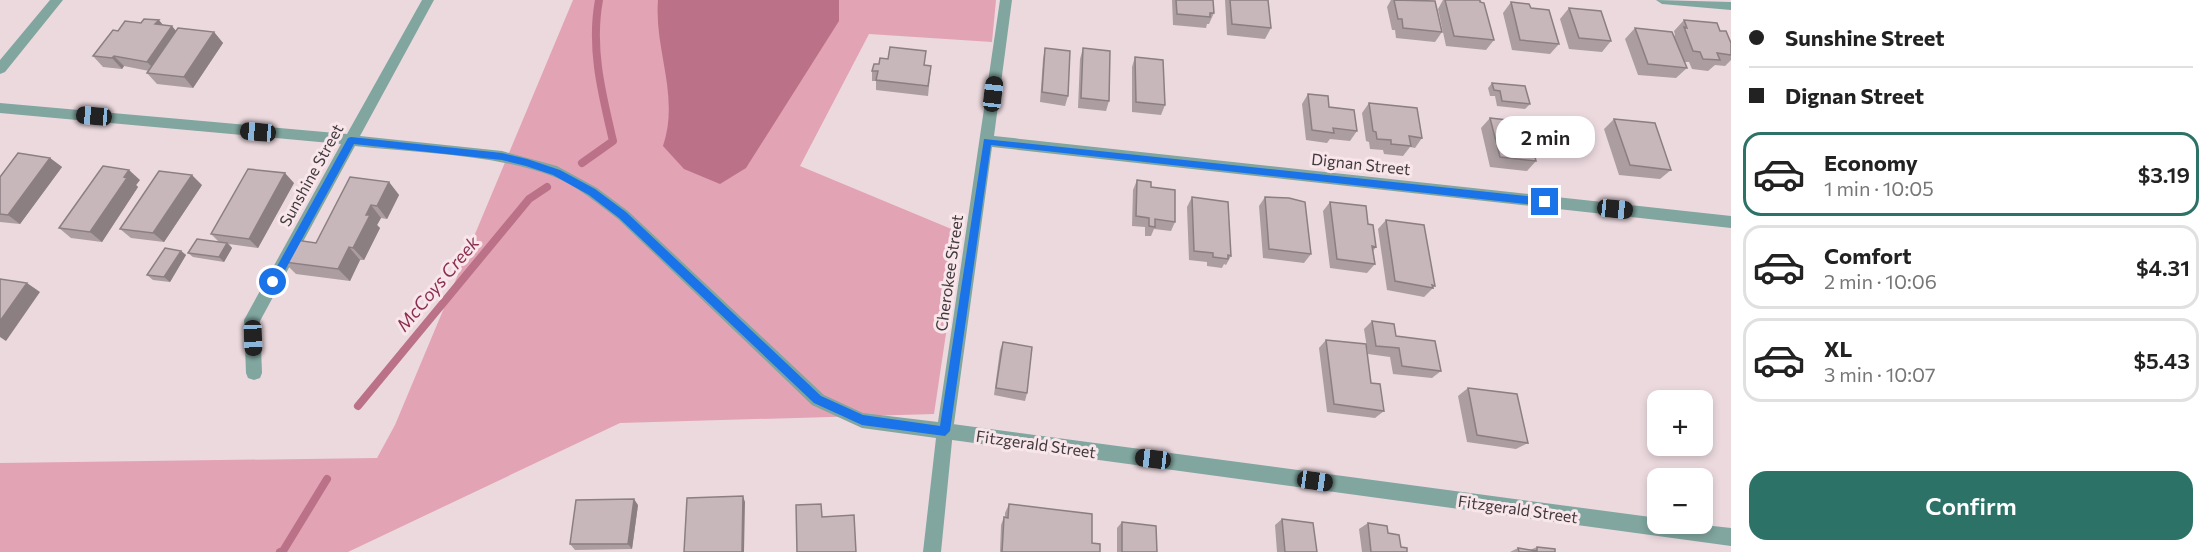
<!DOCTYPE html>
<html lang="en">
<head>
<meta charset="utf-8">
<style>
  body { margin:0; font-family:Commissioner,sans-serif; background:#f6f6f6; color:#222; height:100vh; display:flex; flex-direction:column; font-size:22px; white-space:nowrap }
  * { box-sizing:border-box; margin:0 }
  p { font-size:20px; color:#767676 }
  .icon { flex:none; width:33px; height:33px; fill:none; stroke:currentColor; stroke-width:2; stroke-linecap:round; stroke-linejoin:round }
  .map { position:relative; flex:1; overflow:hidden }
  .sheet { display:flex; flex-direction:column; background:#fff; width:480px }
  .sheet>* { flex:none }
  .hud { display:grid; align-content:center; height:132px; padding:0 18px; background:#fff }
  .fabs { position:absolute; left:1647px; top:390px; display:grid; gap:12px }
  .fabs a { display:grid; place-items:center; width:66px; height:66px; border-radius:12px; background:#fff; box-shadow:0 3px 9px #0003; font-size:30px }
  .end { position:absolute; width:27px; height:27px; margin:-14px; border:8px solid #1a73e8; background:#fff; box-shadow:0 0 0 3px #fff }
  .from { border-radius:50% }
  .bubble { position:absolute; height:42px; border-radius:18px; background:#fff; box-shadow:0 3px 9px #0003; font-size:20px; font-weight:600; line-height:42px; text-align:center }
  .car { position:absolute; width:18px; height:36px; margin:-18px -9px; border-radius:8px; box-shadow:0 0 4px 2px #0007; background:linear-gradient(#222 24%,#8ab4d8 0 40%,#222 0 76%,#8ab4d8 0 86%,#222 0) }
  .hud b { display:flex; align-items:center; gap:21px; height:57px; font-size:22px }
  .hud b+b { border-top:2px solid #e0e0e0 }
  .hud i { width:15px; height:15px; background:#222 }
  ul { padding:0; list-style:none }
  li { display:flex; align-items:center; gap:18px; height:84px; margin:0 12px 9px; padding:0 6px; border:3px solid #e0e0e0; border-radius:18px }
  li div { flex:1 }
  li b { display:block; font-size:22px }
  li em { font-style:normal; font-weight:600 }
  li.active { border-color:#2c7267 }
  li>.icon { width:54px; height:54px; stroke-width:1.5 }
  .button { display:flex; gap:12px; margin-top:auto; padding:12px 18px }
  .button a { flex:1; height:69px; border-radius:18px; background:#2c7267; color:#fff; font-size:24px; font-weight:600; line-height:69px; text-align:center }
  main { display:flex; flex:1; min-height:0 }
  .map>svg:first-child { display:block }
  .green { fill:#e2a3b5 }
  .water { fill:#bb7288 }
  .lines { fill:none; stroke-linecap:round; stroke-linejoin:round }
  .stream { stroke:#bb7288; stroke-width:8 }
  .minor { fill:#80a69f; fill-rule:evenodd }
  .tertiary { fill:#80a69f; fill-rule:evenodd }
  .wall { fill:#ab9da0 }
  .shaded-wall { fill:#8b7f82 }
  .building { fill:#c7b6ba; stroke:#8b7f82; stroke-width:1.5 }
  .route { fill:#1a73e8 }
  .labels { text-anchor:middle; stroke-width:6; stroke-linejoin:round; paint-order:stroke }
  .street-label { font-size:16px; fill:#413a3c; stroke:#f8e6eb }
  .water-label { font-size:18px; font-style:italic; fill:#892f51; stroke:#f8e6eb }
</style>
</head>
<body>
<main>
<div class="map">
<svg width="1731" height="552" viewBox="0 0 1731 552">
  <rect width="100%" height="100%" fill="#ebd9de"/>
  <path class="green" d="M573,0H996L992,42L869,34L800,166L961,233L934,414L620,423L348,552H0V463L377,458L395,425Z"/>
  <path class="water" d="M658,0H839V21L746,168L720,184L684,169L663,146C680,95 654,51 658,0Z"/>
  <g class="lines">
    <path class="stream" d="M582,163L613,141C602,94 590,48 599,0
      M358,406L529,199L547,187
      M280,552L283,551L327,479"/>
    <path class="minor" d="M50,0H63L5,72L0,74V60Z
      M422,0H434L360,136L502,151L557,166L597,188L628,211L824,395L863,413L938,422L1000,0H1012L994,136L1731,216V228L992,147L953,431L941,552H923L936,438L862,428L812,405L618,219C598,204 576,185 552,176C494,154 417,153 355,146L260,321L262,373L260,378L254,380L248,378L246,373L244,320L341,144L0,113V103L347,134Z
      M1656,0L1731,2V10L1662,4Z"/>
    <path class="tertiary" d="M945,423L1658,518V524H1695L1731,528V546L945,439L939,436L937,431L939,426Z"/>
  </g>
  <path class="wall" d="M1172,0H1213L1214,13L1209,24H1207L1206,28L1173,25Z
    M1225,0H1268L1271,28L1265,39L1227,35Z
    M1391,0H1429L1442,32L1435,42L1396,38L1395,30H1392L1387,7Z
    M1443,0H1480L1494,40L1486,50L1446,46L1438,9Z
    M1511,2L1531,8L1559,44L1550,54L1512,50L1503,13Z
    M1569,8L1611,41L1602,52L1569,49L1560,19Z
    M1684,20L1720,31L1731,43V60L1725,66L1715,65L1708,71L1692,69L1689,62H1684L1687,68L1676,78L1638,75L1625,39L1635,28L1674,36L1675,35L1674,31Z
    M163,25L176,32H214L223,43L193,88L157,84L147,73L149,71L124,66L122,69L103,67L93,56L118,31Z
    M1045,48L1068,96L1065,106L1040,102L1043,59Z
    M1083,48L1109,101L1106,111L1078,108L1080,59Z
    M1135,57L1165,105L1161,115L1132,112V67Z
    M924,65L931,66L928,96L876,90V81H872V71Z
    M1492,83L1530,104L1525,109L1497,106L1495,96H1490L1488,88Z
    M1308,94L1329,107L1357,131L1350,141L1330,139L1327,143L1306,140L1302,104Z
    M1369,103L1422,138L1415,148L1410,147L1403,156L1384,154L1383,150L1370,149L1369,142L1366,141L1362,113Z
    M1490,118L1536,161L1527,171L1490,167L1481,128Z
    M1614,119L1671,170L1660,179L1619,175L1604,129Z
    M50,158L62,167L20,224L0,222V177Z
    M140,180L136,185L138,187L102,242L71,238L59,228Z
    M1137,180L1151,187L1175,222L1171,231L1154,229L1151,236H1145V227L1132,226L1133,190Z
    M389,182L399,195L387,219L381,218L377,225L380,228L364,260H360L350,281L296,274L284,262L316,243Z
    M294,183L258,248L229,244L232,248L224,262L193,257L188,253L219,242L211,234Z
    M202,185L164,242L131,238L120,229Z
    M1192,197L1231,256L1226,265L1224,264L1222,268L1207,266V262L1189,260L1187,207Z
    M1265,197L1311,254L1304,263L1263,258L1259,206Z
    M1330,202L1368,224L1376,247L1373,251L1375,264L1367,273L1330,268L1323,211Z
    M1386,220L1435,286L1424,297L1387,290L1378,229Z
    M181,251L186,255L170,282L153,280L147,275Z
    M1372,321L1396,336L1441,371L1432,378L1393,374L1390,357L1368,354L1364,329Z
    M1326,340L1371,383L1384,411L1375,418L1327,412L1319,348Z
    M1003,342L1027,393L1025,401L994,395L1000,350Z
    M1468,388L1528,443L1516,449L1467,442L1458,396Z
    M1009,504L1092,543L1100,552H1000L1001,525L1004,517H1005V513Z
    M638,505L632,549L575,550L570,544Z
    M1282,519L1317,552H1277L1275,525Z
    M1122,522L1157,552H1117V528Z
    M1368,523L1388,533L1401,547L1407,552H1362L1359,529Z
    M1537,547L1555,552H1510L1518,548L1530,550Z"/>
  <path class="shaded-wall" d="M159,20L168,31L155,24Z
    M172,26L181,37L157,72L147,62Z
    M214,32L223,43L193,88L184,77Z
    M114,56L124,66L122,69L112,58Z
    M50,158L62,167L20,224L8,215Z
    M129,170L140,180L136,185L138,187L102,242L90,232Z
    M285,173L294,183L258,248L249,239Z
    M192,175L202,185L164,242L153,233Z
    M389,182L399,195L387,219L377,206Z
    M371,205L381,218L377,225L380,228L364,260L353,248L366,215Z
    M227,243L232,248L224,262L219,257Z
    M349,247L360,260L350,281L338,269Z
    M181,251L186,255L170,282L164,277Z
    M27,283L40,292L6,341L0,337V321Z
    M743,496L745,502L744,552H742Z
    M634,499L638,505L632,549L628,544Z"/>
  <path class="building" d="M1176,0H1213L1214,13H1210V17L1177,14Z
    M1230,0H1268L1271,28L1232,24Z
    M1394,0L1435,1L1442,32L1403,28L1402,19H1398Z
    M1445,0H1480V2L1484,3L1494,40L1454,36Z
    M1511,2L1529,4L1531,8L1549,10L1559,44L1520,40Z
    M1569,8L1601,11L1611,41L1579,38Z
    M144,19L159,20L155,24L172,26L147,62L114,56L112,58L93,56L113,30L118,31L125,21L141,23Z
    M1684,20L1717,23L1720,31H1726L1731,43V55L1717,53L1720,60L1703,59L1700,52L1693,51L1684,27L1687,28Z
    M178,28L214,32L184,77L147,73Z
    M1635,28L1672,32L1687,68L1648,64Z
    M890,47L926,51L924,65L931,66L928,86L876,80L878,71H872L874,64H879L880,58L888,59Z
    M1045,48L1070,51L1068,96L1042,92Z
    M1083,48L1110,51L1109,101L1081,98Z
    M1135,57L1163,60L1165,105L1136,102Z
    M1492,83L1525,86L1530,104L1502,101L1500,91L1494,90Z
    M1308,94L1328,96L1329,107L1354,110L1357,131L1333,128L1334,133L1312,130Z
    M1369,103L1417,108L1422,138L1409,136L1411,146L1391,144V140L1377,139L1376,132L1373,131Z
    M1490,118L1526,122L1536,161L1500,157Z
    M1614,119L1655,123L1671,170L1630,165Z
    M18,153L50,158L8,215L0,214V177Z
    M103,166L129,170L124,177L127,178L90,232L59,228Z
    M248,169L285,173L249,239L211,234Z
    M159,171L192,175L153,233L120,229Z
    M350,177L389,182L377,206L371,205L366,215H370L353,248L349,247L338,269L284,262L296,240L316,243Z
    M1137,180L1151,182V187L1175,190V222L1155,219V227L1149,226V218L1136,216Z
    M1192,197L1228,202L1231,256L1228,255V259L1213,257V253L1194,251Z
    M1265,197L1289,198L1305,202L1311,254L1269,249Z
    M1330,202L1366,206L1368,224L1373,225L1376,247L1372,246L1375,264L1337,259Z
    M1386,220L1424,225L1435,286L1432,285L1433,288L1395,281Z
    M197,239L227,243L219,257L188,253Z
    M165,248L181,251L164,277L147,275Z
    M0,279L27,283L0,321Z
    M1372,321L1394,324L1396,336L1435,341L1441,371L1402,366L1399,348L1376,346Z
    M1326,340L1366,344L1371,383L1380,384L1384,411L1334,404Z
    M1003,342L1032,347L1027,393L996,388Z
    M1468,388L1517,394L1528,443L1477,435Z
    M743,496L742,552H684L687,498Z
    M634,499L628,544H570L576,500Z
    M821,504L822,517L854,515L856,552H797L796,505Z
    M1009,504L1092,514V543L1100,544V552H1002L1004,517L1008,518Z
    M1282,519L1313,523L1317,552H1285Z
    M1122,522L1156,526L1157,552H1122Z
    M1368,523L1387,526L1388,533L1399,535L1401,547L1407,548V552H1371Z
    M1537,547L1555,549V552H1519L1518,548L1537,551Z"/>
  <path class="route" d="M351,137L502,153L527,159L560,170L595,189L626,212L821,396L863,415L940,426L984,139L1545,198L1550,202L1545,206L991,145L950,431L945,436L862,425L814,403L619,218L589,195L553,175L526,166L502,160L354,144L277,285H270V279L348,138Z"/>
  <g class="labels">
    <g class="street-label">
      <text transform="translate(1361 164) rotate(6)" y="6">Dignan Street</text>
      <text transform="translate(311 175) rotate(-61)" y="6">Sunshine Street</text>
      <text transform="translate(949 273) rotate(-82)" y="6">Cherokee Street</text>
      <text transform="translate(1036 444) rotate(8)" y="6">Fitzgerald Street</text>
      <text transform="translate(1518 509) rotate(8)" y="6">Fitzgerald Street</text>
    </g>
    <g class="water-label">
      <text transform="translate(438 284) rotate(-50)" y="6">McCoys Creek</text>
    </g>
  </g>
</svg>
<div class="fabs">
<a>+</a>
<a>−</a>
</div>
<i class="end from" style="left:273px;top:282px"></i>
<i class="end" style="left:1545px;top:202px"></i>
<div class="bubble" style="left:1496px;top:116px;width:99px">2 min</div>
<i class="car" style="left:993px;top:94px;rotate:7deg"></i>
<i class="car" style="left:94px;top:116px;rotate:275deg"></i>
<i class="car" style="left:258px;top:132px;rotate:275deg"></i>
<i class="car" style="left:1615px;top:209px;rotate:96deg"></i>
<i class="car" style="left:253px;top:338px;rotate:178deg"></i>
<i class="car" style="left:1153px;top:459px;rotate:277deg"></i>
<i class="car" style="left:1315px;top:481px;rotate:98deg"></i>
</div>
<section class="sheet">
<div class="hud">
<b><i class="from"></i>Sunshine Street</b>
<b><i></i>Dignan Street</b>
</div>
<ul>
<li class="active"><svg class="icon" aria-label="car" viewBox="0 0 24 24"><path d="M5 17H2v-5l4-1 3-4h7l3 4 3 1v5h-3M9 17h6M6 11h13"/><circle cx="7" cy="17" r="2"/><circle cx="17" cy="17" r="2"/></svg><div><b>Economy</b><p>1 min · 10:05</p></div><em>$3.19</em></li>
<li><svg class="icon" aria-label="car" viewBox="0 0 24 24"><path d="M5 17H2v-5l4-1 3-4h7l3 4 3 1v5h-3M9 17h6M6 11h13"/><circle cx="7" cy="17" r="2"/><circle cx="17" cy="17" r="2"/></svg><div><b>Comfort</b><p>2 min · 10:06</p></div><em>$4.31</em></li>
<li><svg class="icon" aria-label="car" viewBox="0 0 24 24"><path d="M5 17H2v-5l4-1 3-4h7l3 4 3 1v5h-3M9 17h6M6 11h13"/><circle cx="7" cy="17" r="2"/><circle cx="17" cy="17" r="2"/></svg><div><b>XL</b><p>3 min · 10:07</p></div><em>$5.43</em></li>
</ul>
<div class="button"><a>Confirm</a></div>
</section>
</main>
</body>
</html>
